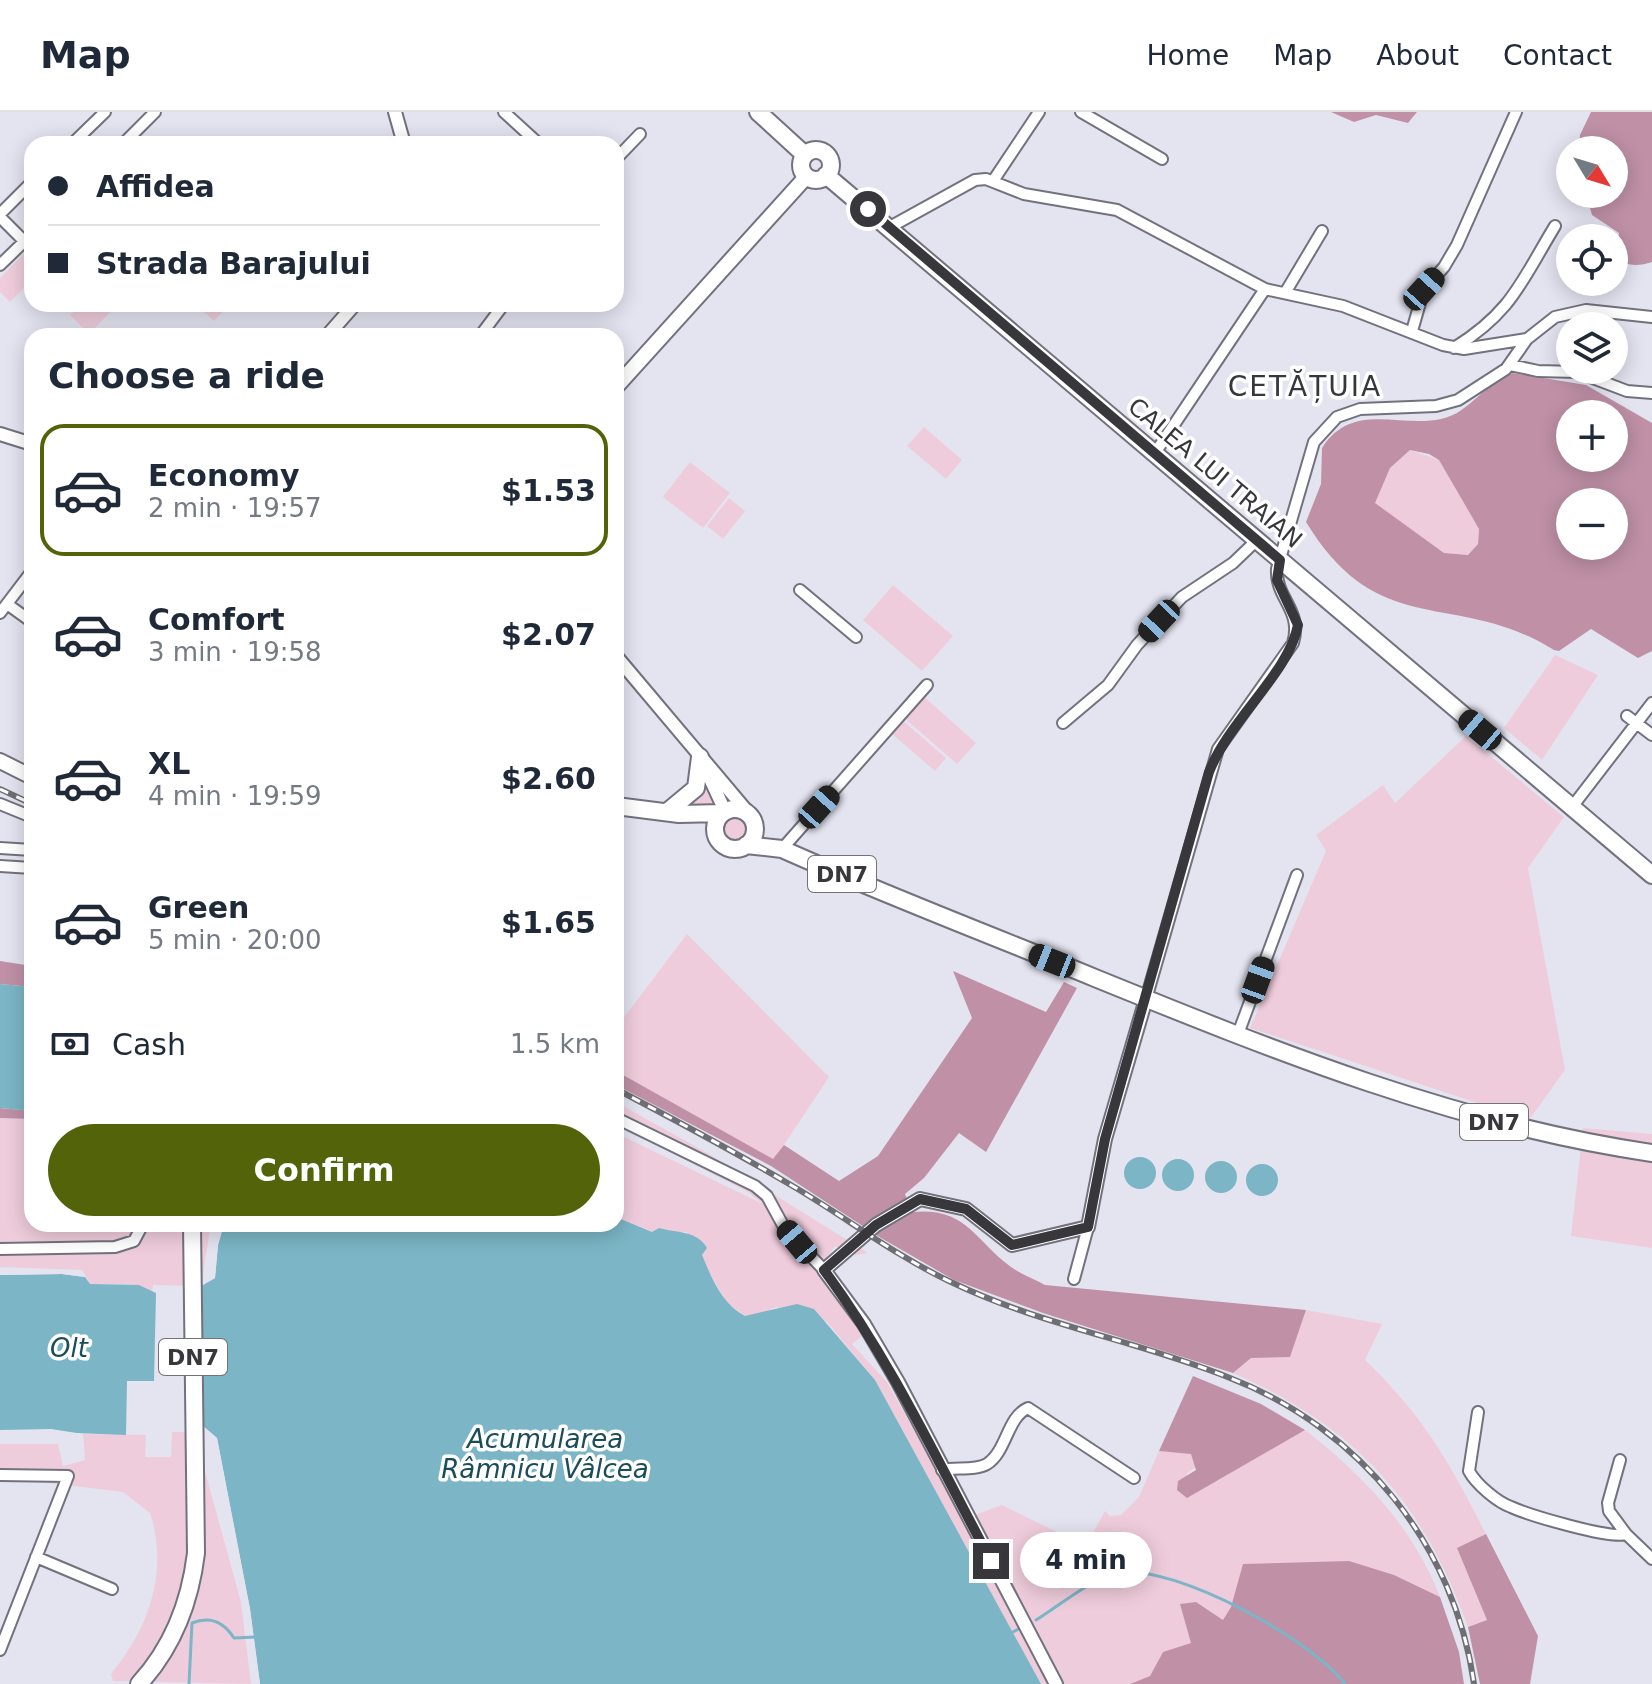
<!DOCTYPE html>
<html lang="en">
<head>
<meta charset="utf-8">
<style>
  body { margin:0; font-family:"DejaVu Sans",sans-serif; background:#f6f6f7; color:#1f2937; height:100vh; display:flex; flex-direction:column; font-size:30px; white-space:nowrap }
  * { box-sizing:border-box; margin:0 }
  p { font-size:26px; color:#747a83 }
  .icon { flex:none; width:44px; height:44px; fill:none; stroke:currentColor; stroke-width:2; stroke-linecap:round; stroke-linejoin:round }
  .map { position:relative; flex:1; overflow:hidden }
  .panel { position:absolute; left:24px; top:216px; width:600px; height:904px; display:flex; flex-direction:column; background:#fff; border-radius:24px; box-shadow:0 4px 20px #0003 }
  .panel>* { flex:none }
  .banner { position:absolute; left:24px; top:24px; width:600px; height:176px; border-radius:24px; box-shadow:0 4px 20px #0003; display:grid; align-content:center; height:176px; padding:0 24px; background:#fff }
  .needle { width:52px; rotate:128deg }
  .tools { position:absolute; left:1556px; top:24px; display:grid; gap:16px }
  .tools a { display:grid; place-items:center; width:72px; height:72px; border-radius:50%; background:#fff; box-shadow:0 4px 20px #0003; font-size:40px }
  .end { position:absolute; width:36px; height:36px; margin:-18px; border:10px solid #37373c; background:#fff; box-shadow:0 0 0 4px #fff }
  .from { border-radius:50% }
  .bubble { position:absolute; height:56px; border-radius:28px; background:#fff; box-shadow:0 4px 20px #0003; font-size:26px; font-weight:800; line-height:56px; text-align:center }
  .car { position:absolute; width:24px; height:48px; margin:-24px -12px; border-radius:10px; box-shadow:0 0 6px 2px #0007; background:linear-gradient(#222 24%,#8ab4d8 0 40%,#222 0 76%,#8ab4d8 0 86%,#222 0) }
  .banner b { display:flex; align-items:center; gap:28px; height:76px; font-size:30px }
  .banner b+b { border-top:2px solid #e0e1e3 }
  .banner i { width:20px; height:20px; background:#1f2937 }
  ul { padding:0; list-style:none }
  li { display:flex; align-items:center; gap:24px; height:132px; margin:0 16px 12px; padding:0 8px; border:4px solid transparent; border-radius:24px }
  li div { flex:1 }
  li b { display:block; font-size:30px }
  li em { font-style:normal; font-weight:800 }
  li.selected { border-color:#536309 }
  li>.icon { width:72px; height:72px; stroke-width:1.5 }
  h2 { padding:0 24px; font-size:36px; line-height:96px }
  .pay { display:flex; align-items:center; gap:20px; height:88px; padding:0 24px; font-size:30px }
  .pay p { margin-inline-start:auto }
  .primary-button { display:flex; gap:16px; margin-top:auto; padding:16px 24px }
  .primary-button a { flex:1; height:92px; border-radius:48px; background:#536309; color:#fff; font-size:32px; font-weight:800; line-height:92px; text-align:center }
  header { display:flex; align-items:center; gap:48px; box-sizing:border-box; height:112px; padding:0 40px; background:#fff; border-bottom:2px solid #e0e1e3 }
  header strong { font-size:38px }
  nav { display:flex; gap:44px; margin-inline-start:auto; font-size:28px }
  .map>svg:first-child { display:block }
  .green { fill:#efccdb }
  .forest { fill:#bf90a6; fill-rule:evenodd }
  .water { fill:#7bb5c6 }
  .pier { fill:#e4e4f1 }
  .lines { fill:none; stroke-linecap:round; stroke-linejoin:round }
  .stream { stroke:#7bb5c6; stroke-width:3 }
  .minor-casing { stroke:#71727e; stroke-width:14 }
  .tertiary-casing { stroke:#71727e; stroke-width:16 }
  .secondary-casing { stroke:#71727e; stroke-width:18 }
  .primary-casing { stroke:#71727e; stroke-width:20 }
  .trunk-casing { stroke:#71727e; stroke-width:20 }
  .minor { stroke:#fff; stroke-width:10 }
  .tertiary { stroke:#fff; stroke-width:12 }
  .secondary { stroke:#fff; stroke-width:14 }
  .primary { stroke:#fff; stroke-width:16 }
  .trunk { stroke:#fff; stroke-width:16 }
  .rail-casing { stroke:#6e6e75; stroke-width:6 }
  .rail { stroke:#fff; stroke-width:3; stroke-dasharray:9; stroke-linecap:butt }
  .route { stroke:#37373c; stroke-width:10 }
  .labels { text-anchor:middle; stroke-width:7; stroke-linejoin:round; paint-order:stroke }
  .shield { fill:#fff; stroke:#737376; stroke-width:2 }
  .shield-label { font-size:22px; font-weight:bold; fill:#37373c }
  .street-label { font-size:24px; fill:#37373c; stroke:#fff }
  .water-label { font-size:26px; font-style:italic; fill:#1a4c59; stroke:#fff }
  .quarter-label { font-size:28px; letter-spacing:2px; fill:#363641; stroke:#fff }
</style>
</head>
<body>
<header>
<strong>Map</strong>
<nav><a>Home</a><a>Map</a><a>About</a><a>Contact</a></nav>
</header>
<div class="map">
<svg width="1652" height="1572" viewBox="0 0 1652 1572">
  <rect width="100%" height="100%" fill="#e4e4f1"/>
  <path class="green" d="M32,133V168L10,190L0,180V166Z
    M80,192H118L89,222L70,203Z
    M195,192H230L214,209Z
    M924,315L962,348L946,367L907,334Z
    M1410,338L1439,348L1479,417L1478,432L1468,443L1444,441L1374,391L1390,356Z
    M690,350L730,381L703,416L663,385Z
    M729,386L745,399L723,427L707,414Z
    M893,473L953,524L922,559L863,508Z
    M1555,543L1598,563L1542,648L1504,616Z
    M922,583L976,631L957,652L903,605Z
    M902,608L946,646L935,659L891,621Z
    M1466,624L1564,705L1528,756L1565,958L1529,1008L1250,916L1326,739L1316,723L1383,673L1395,691Z
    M704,665L718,693L714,697L687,694Z
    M722 717a13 13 0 1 1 26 0a13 13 0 1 1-26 0Z
    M687,822L829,965L774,1048L616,959V916Z
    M616,990L709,1042L868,1141L856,1143L835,1134L819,1158L866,1221L852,1232L887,1270L964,1407L1002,1393L1075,1429L1094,1419L1105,1399L1110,1404L1121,1403L1139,1385L1159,1339L1191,1341L1198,1354L1187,1361V1385L1305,1318C1363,1363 1413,1415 1440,1485L1394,1463L1244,1452L1231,1495L1223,1508L1196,1490L1192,1531L1163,1540L1150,1564L1130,1572H1041L875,1268L827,1210L776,1195L759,1203L745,1204L726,1190L687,1120L675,1121L659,1116L653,1120L616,1105V1021L763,1092L746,1079L616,1012Z
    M0,1006L32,1007V1112H211L201,1174L153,1173L152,1180L139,1173L90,1172L82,1158L0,1155Z
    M1583,1016L1652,1022V1136L1571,1124Z
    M1306,1198L1382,1212L1365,1248C1425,1306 1448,1348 1486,1422L1458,1436L1487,1508L1468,1515C1423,1389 1356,1315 1233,1261L1251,1246L1290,1245Z
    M172,1320H198L201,1345L241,1490L251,1572L113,1569L111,1562C149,1516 169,1459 150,1401L123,1380L0,1365V1332H58L63,1354L85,1348L83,1322L146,1323L145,1345H171Z"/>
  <path class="forest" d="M1331,0H1417L1408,11L1376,3L1354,10Z
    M1591,0H1652V150C1639,154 1627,155 1616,146L1619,121L1592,103L1586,82H1614V38H1579L1580,23Z
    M1513,261L1586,273L1652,311V539L1638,546L1591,517L1559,539L1554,538C1454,476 1380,531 1306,410L1321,372L1322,336C1352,289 1399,316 1441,307C1471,301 1486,268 1513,261ZM1570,302H1614V346H1570ZM1410,338L1429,342L1439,348L1479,417L1478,432L1468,443L1444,441L1375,391L1390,356ZM1570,390H1614V434H1570Z
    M0,849L32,854V875L0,872Z
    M953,859L1046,900L1064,870L1077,876L986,1040L959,1021L924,1066L905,1082L912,1100C967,1095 973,1127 1011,1155C1021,1162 1034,1167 1045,1173L1306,1198L1290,1245L1251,1246L1233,1261L1043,1201L954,1168L881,1126L771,1054L616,973V959L773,1047L784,1033L839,1069L878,1044L972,906Z
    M0,996L32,999V1007L0,1006Z
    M1193,1264L1261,1292L1305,1318L1187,1386L1177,1378L1178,1369L1196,1358L1191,1342L1159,1339Z
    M1486,1422L1538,1524L1530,1572H1480L1468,1515L1487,1508L1457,1436Z
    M1349,1449L1394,1463L1440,1485L1459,1540L1464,1572H1130L1150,1564L1163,1540L1191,1531L1180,1492L1196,1490L1223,1508L1231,1495L1243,1452Z"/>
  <path class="water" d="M0,872L32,875V999L0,996Z
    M1124 1061a16 16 0 1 1 32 0a16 16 0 1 1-32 0Z
    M1162 1063a16 16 0 1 1 32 0a16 16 0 1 1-32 0Z
    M1205 1065a16 16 0 1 1 32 0a16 16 0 1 1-32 0Z
    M1246 1068a16 16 0 1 1 32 0a16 16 0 1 1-32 0Z
    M616,1105L652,1120L659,1116C676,1121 697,1118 707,1136L702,1143C712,1167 722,1192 745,1204L797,1192L814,1197L875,1268L1041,1572H260L250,1497L217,1326L203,1314L201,1174L215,1166L218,1133L224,1112H616Z
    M62,1162L85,1165L90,1172L139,1173L156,1181L154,1269H127L126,1323L0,1318V1163Z"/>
  <path class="pier" d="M220,1112H224L218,1133L215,1166L201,1174L202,1169L211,1164L214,1132Z
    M63,1158L84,1161L85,1165L62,1162L0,1163V1159Z
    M203,1314L217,1326L250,1497L260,1572H256L246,1497L213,1327L203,1319Z
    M51,1317L83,1322V1326L51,1321L0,1322V1318Z"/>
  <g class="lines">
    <path class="stream" d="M1036,1508C1057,1495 1097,1463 1120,1460C1178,1454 1311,1527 1345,1572
      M1013,1520L1022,1515
      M189,1572L192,1511C210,1504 223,1509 234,1526L255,1525"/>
    <defs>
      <path id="minor" d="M504,0L539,32
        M1081,0L1162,47
        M72,32L105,0
        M123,32L155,0
        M616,47L640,22
        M993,69L1039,0
        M0,102L32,70
        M0,105L24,129
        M890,115L975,68L986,67L1024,82L1117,98L1265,177L1343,194L1443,233L1464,237L1527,227
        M0,153L32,122
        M1285,181L1322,119
        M1412,219L1424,177L1444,155L1457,133L1516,0
        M480,224L504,192
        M1454,236C1512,200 1521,170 1555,114
        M1510,253L1538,259L1577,260L1627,279L1652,281
        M1155,341L1265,177
        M800,478L856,525
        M7,492L32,510
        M0,501L32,459
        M1627,604L1652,623
        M1063,611L1108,573L1137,533L1182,485L1233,451L1257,428
        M0,692L32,705
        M1572,695L1652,591
        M0,736L32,738
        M782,737L927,573
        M0,754L32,756
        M1146,887L1218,637L1293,531C1303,498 1275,486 1277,457L1314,330L1337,305L1360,297L1436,294L1458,288L1506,257L1527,227L1555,205L1586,198L1652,205
        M1238,922L1297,763
        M616,1006L755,1074L767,1084L785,1117L824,1158
        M0,1137L115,1135L134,1129L143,1112
        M1074,1167L1088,1115
        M1478,1300L1469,1359C1476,1372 1497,1390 1511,1395C1529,1403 1612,1428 1626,1422L1652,1447
        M1620,1348L1608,1391L1609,1399L1626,1422
        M942,1358C956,1355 975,1359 987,1352C1007,1339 1007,1305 1028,1296L1134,1366
        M0,1363L68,1364L0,1538
        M36,1445L112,1477"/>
      <path id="tertiary" d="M395,0L404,32
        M327,224L355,192
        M0,322L32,332
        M616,544L750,703
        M706,658L725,699
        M1056,1572L898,1270L864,1212L824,1158L876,1113L920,1087L966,1097L1012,1133L1088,1115L1105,1027L1146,887"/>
      <path id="secondary" d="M616,275L806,65
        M0,649L32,665"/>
      <path id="primary" d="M758,0L805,43
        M801 53a15 15 0 1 1 30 0a15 15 0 1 1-30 0Z
        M826,63L1652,763"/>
      <path id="trunk" d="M616,694L679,702L722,701
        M715 717a20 20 0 1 1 40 0a20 20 0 1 1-40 0Z
        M667,700L696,676L700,645
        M746,733L782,737C885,783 991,823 1095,866C1275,939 1458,1013 1652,1041
        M139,1572C173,1535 190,1491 196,1441L192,1112"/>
    </defs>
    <use href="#minor" class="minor-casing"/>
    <use href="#tertiary" class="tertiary-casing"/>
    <use href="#secondary" class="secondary-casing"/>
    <use href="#primary" class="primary-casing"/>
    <use href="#trunk" class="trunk-casing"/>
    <use href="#minor" class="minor"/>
    <use href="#tertiary" class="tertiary"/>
    <use href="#secondary" class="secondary"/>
    <use href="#primary" class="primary"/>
    <use href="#trunk" class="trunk"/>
    <defs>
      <path id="rail" d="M0,677L32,692
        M616,977C677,1009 737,1041 796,1076C848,1107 896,1144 951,1170C1040,1213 1138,1229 1230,1266C1360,1316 1455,1434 1474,1572"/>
    </defs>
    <use href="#rail" class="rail-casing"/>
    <use href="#rail" class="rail"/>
  </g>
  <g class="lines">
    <path class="route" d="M868,97L1280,448L1277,468L1298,513C1289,561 1230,607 1209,660L1105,1027L1088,1115L1012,1133L966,1097L920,1087L876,1113L824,1158C891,1249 938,1350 991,1449"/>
  </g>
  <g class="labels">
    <g class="shield">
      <rect x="808" y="744" width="68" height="36" rx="6"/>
      <rect x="1460" y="992" width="68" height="36" rx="6"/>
      <rect x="159" y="1227" width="68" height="36" rx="6"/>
    </g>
    <g class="shield-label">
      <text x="842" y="770">DN7</text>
      <text x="1494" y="1018">DN7</text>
      <text x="193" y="1253">DN7</text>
    </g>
    <g class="street-label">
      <text transform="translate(1215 361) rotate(40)" y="8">CALEA LUI TRAIAN</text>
    </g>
    <g class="water-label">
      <text x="69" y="1245">Olt</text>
      <text x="545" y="1336">Acumularea<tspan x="545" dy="30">Râmnicu Vâlcea</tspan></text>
    </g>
    <g class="quarter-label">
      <text x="1305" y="284">CETĂȚUIA</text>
    </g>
  </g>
</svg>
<div class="tools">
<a><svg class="needle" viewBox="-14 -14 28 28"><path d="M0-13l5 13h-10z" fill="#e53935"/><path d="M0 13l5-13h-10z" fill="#747a83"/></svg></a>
<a><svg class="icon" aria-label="locate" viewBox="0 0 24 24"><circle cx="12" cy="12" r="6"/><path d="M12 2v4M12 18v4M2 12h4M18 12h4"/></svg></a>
<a><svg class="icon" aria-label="layers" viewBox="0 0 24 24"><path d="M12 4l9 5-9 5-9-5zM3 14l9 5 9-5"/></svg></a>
<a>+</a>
<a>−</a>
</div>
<i class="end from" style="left:868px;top:97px"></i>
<i class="end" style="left:991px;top:1449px"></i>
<div class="bubble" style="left:1020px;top:1420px;width:132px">4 min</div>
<i class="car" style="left:1424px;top:177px;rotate:42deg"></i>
<i class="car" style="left:1159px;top:509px;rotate:223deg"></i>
<i class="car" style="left:1480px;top:618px;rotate:310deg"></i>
<i class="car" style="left:819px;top:695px;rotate:42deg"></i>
<i class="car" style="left:1052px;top:849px;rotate:292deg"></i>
<i class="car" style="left:1258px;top:868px;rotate:20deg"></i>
<i class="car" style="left:797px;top:1130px;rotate:320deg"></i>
<div class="banner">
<b><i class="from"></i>Affidea</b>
<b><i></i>Strada Barajului</b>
</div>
<section class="panel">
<h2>Choose a ride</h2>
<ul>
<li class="selected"><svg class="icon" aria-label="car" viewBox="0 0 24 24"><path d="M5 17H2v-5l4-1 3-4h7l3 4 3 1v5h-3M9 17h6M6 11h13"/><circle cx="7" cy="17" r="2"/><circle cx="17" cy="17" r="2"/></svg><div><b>Economy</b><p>2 min · 19:57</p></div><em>$1.53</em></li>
<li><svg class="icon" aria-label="car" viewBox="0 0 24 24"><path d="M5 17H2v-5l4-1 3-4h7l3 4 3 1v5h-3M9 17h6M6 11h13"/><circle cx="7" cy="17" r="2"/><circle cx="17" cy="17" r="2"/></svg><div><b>Comfort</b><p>3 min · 19:58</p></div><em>$2.07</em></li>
<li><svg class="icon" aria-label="car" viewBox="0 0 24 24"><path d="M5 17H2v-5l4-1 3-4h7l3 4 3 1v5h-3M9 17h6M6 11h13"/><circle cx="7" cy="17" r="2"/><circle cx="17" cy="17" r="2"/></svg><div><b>XL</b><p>4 min · 19:59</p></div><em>$2.60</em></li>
<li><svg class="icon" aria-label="car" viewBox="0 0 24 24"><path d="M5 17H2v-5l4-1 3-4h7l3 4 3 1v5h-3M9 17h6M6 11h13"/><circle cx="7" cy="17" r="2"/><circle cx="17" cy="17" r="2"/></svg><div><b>Green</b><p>5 min · 20:00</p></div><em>$1.65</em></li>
</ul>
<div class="pay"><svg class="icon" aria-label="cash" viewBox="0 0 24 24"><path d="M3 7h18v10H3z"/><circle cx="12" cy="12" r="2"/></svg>Cash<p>1.5 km</p></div>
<div class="primary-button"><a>Confirm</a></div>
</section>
</div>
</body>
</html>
